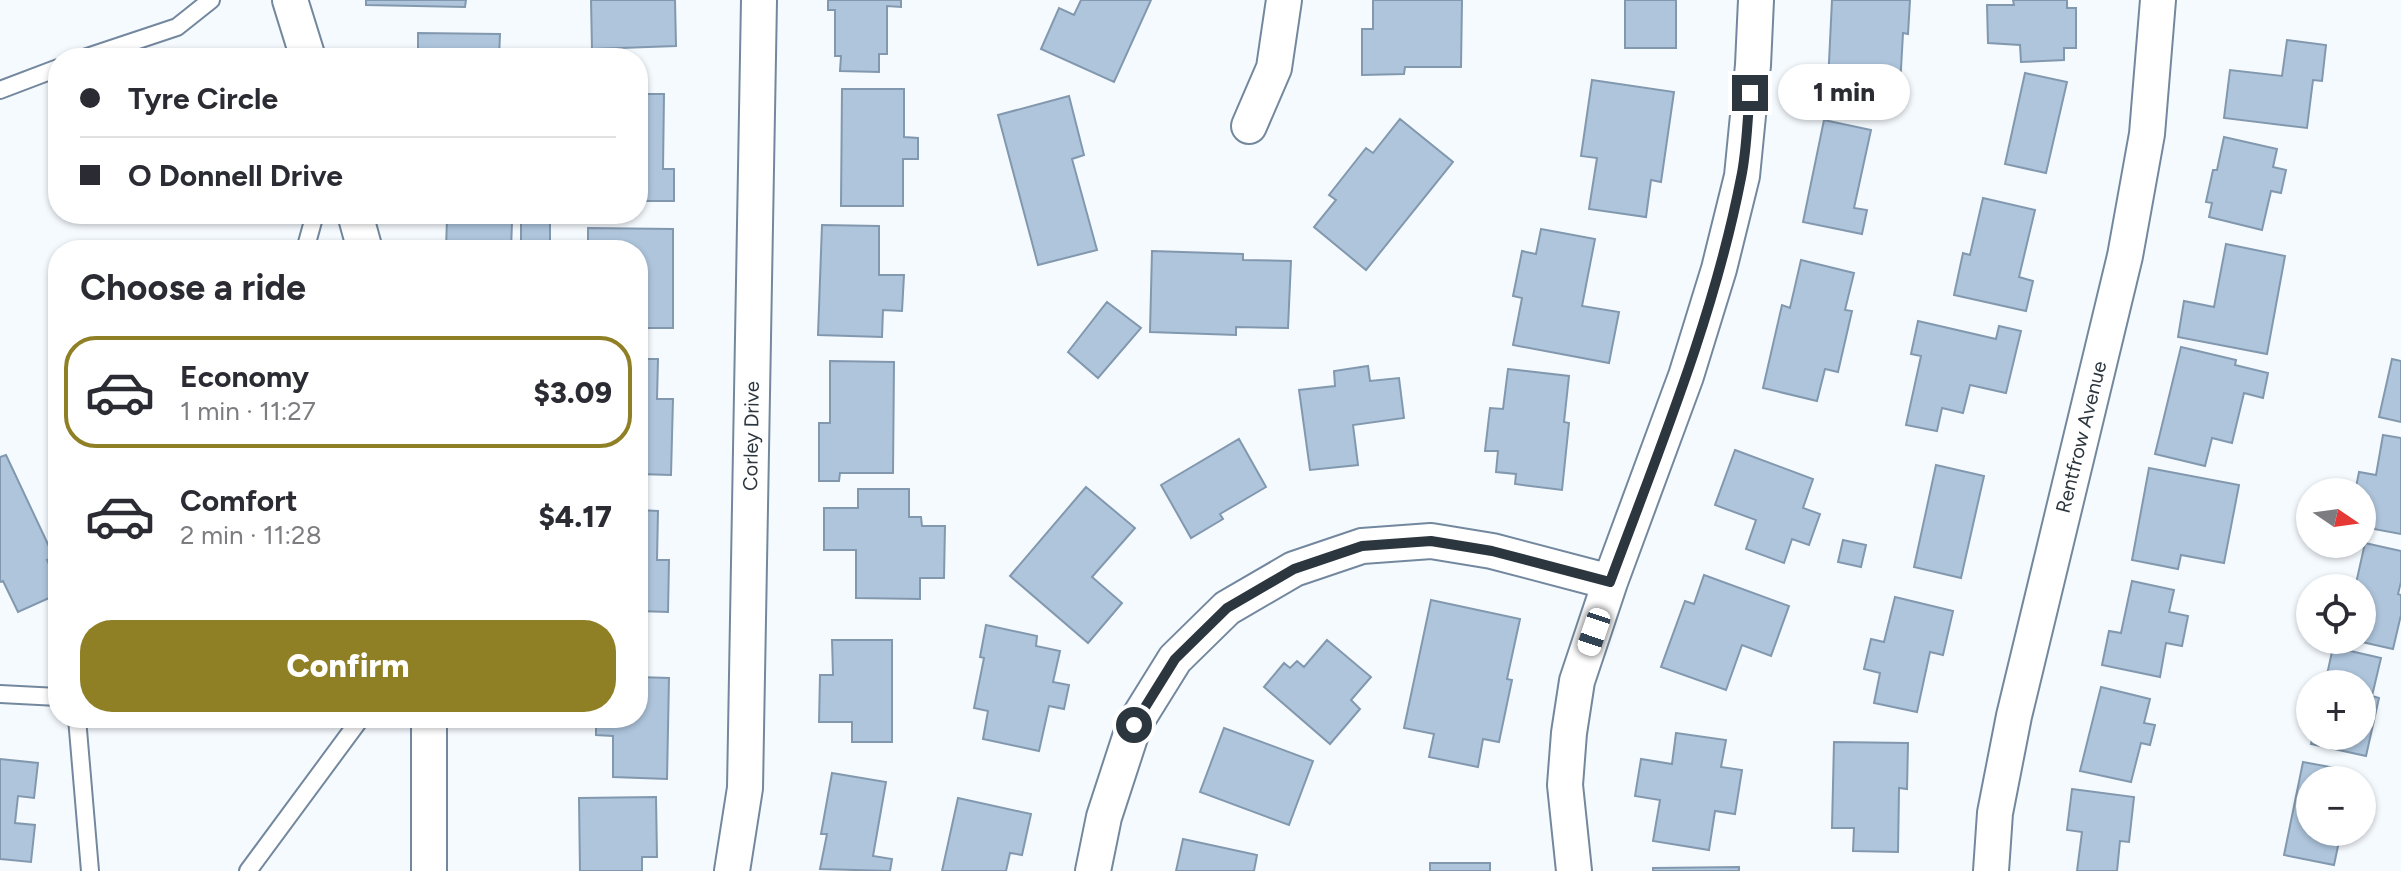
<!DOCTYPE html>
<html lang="en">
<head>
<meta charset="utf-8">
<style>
  body { margin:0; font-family:Figtree,sans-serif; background:#f2f2f3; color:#2b2b33; height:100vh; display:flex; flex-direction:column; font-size:30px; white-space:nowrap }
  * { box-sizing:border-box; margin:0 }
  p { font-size:26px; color:#7c7c81 }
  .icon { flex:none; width:44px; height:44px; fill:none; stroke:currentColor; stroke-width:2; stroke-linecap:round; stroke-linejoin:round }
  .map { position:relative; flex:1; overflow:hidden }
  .details { position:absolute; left:48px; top:240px; width:600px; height:488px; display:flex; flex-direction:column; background:#fff; border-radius:32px; box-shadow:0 2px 6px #0004 }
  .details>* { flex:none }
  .banner { position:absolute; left:48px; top:48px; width:600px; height:176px; border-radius:32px; box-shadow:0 2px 6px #0004; display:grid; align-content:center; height:176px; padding:0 32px; background:#fff }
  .needle { width:52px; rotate:103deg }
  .tools { position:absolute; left:2296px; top:478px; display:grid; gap:16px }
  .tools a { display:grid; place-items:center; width:80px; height:80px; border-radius:50%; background:#fff; box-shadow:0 2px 6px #0004; font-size:40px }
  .end { position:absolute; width:36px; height:36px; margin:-18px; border:10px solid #2c363f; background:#fff; box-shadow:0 0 0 4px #fff }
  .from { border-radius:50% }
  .bubble { position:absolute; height:56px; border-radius:28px; background:#fff; box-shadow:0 2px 6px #0004; font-size:26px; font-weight:800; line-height:56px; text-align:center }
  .car { position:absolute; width:24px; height:48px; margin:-24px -12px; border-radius:10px; box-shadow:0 0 6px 2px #0007; background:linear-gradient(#fff 24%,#345 0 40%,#fff 0 76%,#345 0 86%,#fff 0) }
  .banner b { display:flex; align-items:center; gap:28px; height:76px; font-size:30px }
  .banner b+b { border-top:2px solid #e1e1e2 }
  .banner i { width:20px; height:20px; background:#2b2b33 }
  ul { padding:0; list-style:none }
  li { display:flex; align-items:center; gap:24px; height:112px; margin:0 16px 12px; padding:0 16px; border:4px solid transparent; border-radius:32px }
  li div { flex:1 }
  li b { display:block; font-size:30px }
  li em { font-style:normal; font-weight:800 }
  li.on { border-color:#8f7f25 }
  li>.icon { width:72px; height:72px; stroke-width:1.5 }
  h2 { padding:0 32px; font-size:36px; line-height:96px }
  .primary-button { display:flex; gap:16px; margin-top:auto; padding:16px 32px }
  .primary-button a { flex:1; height:92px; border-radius:32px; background:#8f7f25; color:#fff; font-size:32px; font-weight:800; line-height:92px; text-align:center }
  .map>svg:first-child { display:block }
  .building { fill:#aec5dc; stroke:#8298ae; stroke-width:2 }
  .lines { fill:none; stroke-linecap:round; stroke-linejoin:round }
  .service-casing { stroke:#73889e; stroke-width:20 }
  .minor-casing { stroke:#73889e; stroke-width:38 }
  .service { stroke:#fff; stroke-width:16 }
  .minor { stroke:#fff; stroke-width:34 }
  .route { stroke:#2c363f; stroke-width:10 }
  .labels { text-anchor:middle; stroke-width:7; stroke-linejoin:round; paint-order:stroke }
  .street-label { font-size:20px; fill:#2c363f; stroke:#fff }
</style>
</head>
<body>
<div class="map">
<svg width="2401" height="871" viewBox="0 0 2401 871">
  <rect width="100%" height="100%" fill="#f5fafe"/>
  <path class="building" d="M366,0H466L465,7L366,5Z
    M591,0H675L676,46L592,49Z
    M828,0H901V7L887,6V54H879V72L840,71L841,56H835V10H828Z
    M1081,0H1151L1114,82L1041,49L1059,8L1074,15Z
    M1373,0H1462L1461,67H1405L1404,74L1362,75V29H1373Z
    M1625,0H1676V48H1625Z
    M1832,0H1910L1908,34L1903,33L1900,87L1828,83Z
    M2013,0H2067V8H2076V48H2064V60L2021,62L2020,45L1988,43L1987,5H2014Z
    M418,33L500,34L499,58L418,57Z
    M2287,40L2326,45L2322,81L2313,80L2307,128L2224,118L2230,70L2282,76Z
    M2025,73L2067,82L2046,173L2005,164Z
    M1592,80L1674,92L1661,182L1651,180L1646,217L1589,209L1597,158L1581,156Z
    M842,89H904V137L918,138V159H903V206H841Z
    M638,94H664L663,169H674V201H638Z
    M1069,96L1084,155L1072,159L1097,250L1038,265L998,115Z
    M1400,119L1453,162L1366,270L1314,227L1336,200L1329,195L1366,148L1373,153Z
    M1824,120L1871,130L1854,208L1867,210L1862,234L1803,222Z
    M2224,137L2277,149L2273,167L2286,170L2281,193L2271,191L2262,230L2209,217L2212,203L2206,202L2213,170H2217Z
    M1983,198L2035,210L2019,277L2033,281L2026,311L1954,295L1963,253L1970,255Z
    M447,218L512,222L511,250H446Z
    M521,222H550V248H521Z
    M822,225L879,226V275H904L902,311L883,310L882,337L818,335Z
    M588,228L673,229V328H638V250H588Z
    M1541,229L1595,239L1582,306L1619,312L1609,363L1513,345L1522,298L1513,296L1522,251L1536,254Z
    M2226,244L2285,256L2267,354L2178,337L2184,301L2214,307Z
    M1152,251L1243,254V260L1291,261L1288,328L1236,327V335L1150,332Z
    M1801,260L1854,273L1845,310L1852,311L1838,372L1825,369L1817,401L1763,388L1782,305L1790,308Z
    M1107,302L1141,328L1098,378L1068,352Z
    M1918,321L1996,339L1999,326L2021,331L2006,393L1970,385L1963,413L1942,408L1937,431L1906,425L1921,356L1911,354Z
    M2181,347L2236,360L2235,365L2268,373L2263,398L2244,393L2232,443L2212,438L2205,466L2155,454Z
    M638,359H658L657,399H673L671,475L638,474Z
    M2392,359L2401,361V422L2379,417Z
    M830,361L894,362L893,473H840L839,481H819V423H830Z
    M1368,366L1370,381L1399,378L1404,418L1353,425L1358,465L1310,470L1299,390L1335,386L1334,371Z
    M1508,369L1569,376L1564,422L1569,423L1562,490L1515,484L1516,474L1496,472L1498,451H1485L1490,408L1503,409Z
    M2383,435L2401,438V534L2363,527L2368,500L2362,499V492H2355L2359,472L2376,475Z
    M1239,439L1266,487L1220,514L1223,519L1191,538L1161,485Z
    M1735,450L1813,479L1803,508L1820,514L1809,545L1792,539L1784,563L1746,549L1756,520L1715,505Z
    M6,455L54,557L47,560L58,583V594L18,612L3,581L0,582V457Z
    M1936,465L1984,476L1961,578L1914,567Z
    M2149,468L2239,485L2224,563L2181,555L2178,569L2132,560Z
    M1086,487L1135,528L1092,577L1122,603L1088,643L1010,576Z
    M858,489H909V517H921L922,526H945L944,578H920V599L856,598V550H824V508H858Z
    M638,510L658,511L657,560H669L668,612L638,611Z
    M1843,540L1866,545L1861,567L1838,562Z
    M2365,543L2401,551V582L2398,594L2401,595V615L2393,649L2353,640H2362V588H2355Z
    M1704,575L1789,606L1771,656L1742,645L1726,690L1661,667L1685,601L1694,604Z
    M2132,581L2174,590L2169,612L2188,616L2182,646L2166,643L2160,677L2102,665L2109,631L2121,633Z
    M1895,597L1953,611L1943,655L1930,652L1917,712L1874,703L1880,673L1864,669L1871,639L1884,642Z
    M1431,600L1520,619L1507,679L1512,680L1499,742L1483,739L1478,767L1429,757L1434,734L1404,728Z
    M986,625L1037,636L1036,646L1060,651L1053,682L1069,685L1064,709L1049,706L1039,751L983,739L988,711L974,708L984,658L980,657Z
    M832,640H892V742H852V722H819L820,675H833Z
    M1327,640L1371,677L1351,700L1360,709L1330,744L1264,687L1284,663L1290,668L1297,661L1304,667Z
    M2333,647L2381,658L2372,696L2379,698L2366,756L2311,744L2313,736H2362V684H2325Z
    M638,677L669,678L667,779L613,777V736L596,735V718H638Z
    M2101,687L2150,699L2144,723L2155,725L2150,745L2141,743L2131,782L2080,771Z
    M1224,728L1313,761L1289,825L1200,792Z
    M1676,733L1726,740L1721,767L1742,770L1735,814L1715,811L1709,850L1653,841L1660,800L1635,796L1641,759L1672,764Z
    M1834,742L1908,743L1907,789L1899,788L1898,852L1853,851L1854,828H1832Z
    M0,759L38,763L34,798L18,796L15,823L35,825L31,862L0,859Z
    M2303,762L2352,771L2350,780H2310V832H2341L2334,865L2284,855Z
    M832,773L886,782L873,856L892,859L890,871L820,869L827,834H821Z
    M2072,789L2134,797L2129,842L2120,841L2117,871H2077L2082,832L2067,830Z
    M656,797L657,857H642V871H580L579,798Z
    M958,798L1031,814L1022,855L1010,853L1006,871H942Z
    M1183,839L1257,855L1254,871H1176Z
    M1430,863H1490V871H1430Z
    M1739,867V871H1653V868Z"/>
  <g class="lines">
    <defs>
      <path id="service" d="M84,58L177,27L211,0
        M0,90L58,68
        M305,250L315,214
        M0,694L58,697
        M77,718L90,871
        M248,871L361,718"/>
      <path id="minor" d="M290,0L308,58
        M1249,126L1274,68L1284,0
        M355,214L365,250
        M429,871V718
        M732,871L745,788L759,0
        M1093,871L1104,817L1134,725L1175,659L1227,608L1294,569L1362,546L1431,541L1492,551L1610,582
        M1574,871L1565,785L1569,733L1577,681L1610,582L1686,376L1719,269L1742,176L1753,65L1756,0
        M1991,871L1995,813L2014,716L2125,256L2147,134L2158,0"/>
    </defs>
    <use href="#service" class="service-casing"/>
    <use href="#minor" class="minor-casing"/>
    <use href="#service" class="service"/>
    <use href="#minor" class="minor"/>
  </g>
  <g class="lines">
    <path class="route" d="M1134,725L1175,659L1227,608L1294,569L1362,546L1431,541L1492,551L1610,582C1659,450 1714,317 1741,178C1747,150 1747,121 1750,93"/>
  </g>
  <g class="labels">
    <g class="street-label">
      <text transform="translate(751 436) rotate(-89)" y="7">Corley Drive</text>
      <text transform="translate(2081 437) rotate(-76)" y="7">Rentfrow Avenue</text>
    </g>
  </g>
</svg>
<div class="tools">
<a><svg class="needle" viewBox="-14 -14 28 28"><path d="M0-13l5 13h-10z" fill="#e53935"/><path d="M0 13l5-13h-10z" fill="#7c7c81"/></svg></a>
<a><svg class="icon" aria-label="locate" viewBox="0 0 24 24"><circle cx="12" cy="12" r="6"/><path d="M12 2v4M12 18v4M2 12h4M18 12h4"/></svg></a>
<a>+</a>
<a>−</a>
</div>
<i class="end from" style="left:1134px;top:725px"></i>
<i class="end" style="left:1750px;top:93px"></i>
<div class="bubble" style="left:1778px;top:64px;width:132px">1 min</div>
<i class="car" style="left:1594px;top:632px;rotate:199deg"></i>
<div class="banner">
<b><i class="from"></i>Tyre Circle</b>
<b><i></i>O Donnell Drive</b>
</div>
<section class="details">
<h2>Choose a ride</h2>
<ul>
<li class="on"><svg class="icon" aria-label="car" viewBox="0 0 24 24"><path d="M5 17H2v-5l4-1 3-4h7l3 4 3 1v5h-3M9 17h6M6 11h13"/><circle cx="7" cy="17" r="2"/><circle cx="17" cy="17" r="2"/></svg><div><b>Economy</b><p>1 min · 11:27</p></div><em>$3.09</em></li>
<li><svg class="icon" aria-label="car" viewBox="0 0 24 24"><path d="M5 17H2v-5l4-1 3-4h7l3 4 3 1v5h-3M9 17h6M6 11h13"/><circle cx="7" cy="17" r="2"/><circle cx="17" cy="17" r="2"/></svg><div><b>Comfort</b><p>2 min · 11:28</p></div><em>$4.17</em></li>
</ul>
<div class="primary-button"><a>Confirm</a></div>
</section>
</div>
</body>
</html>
